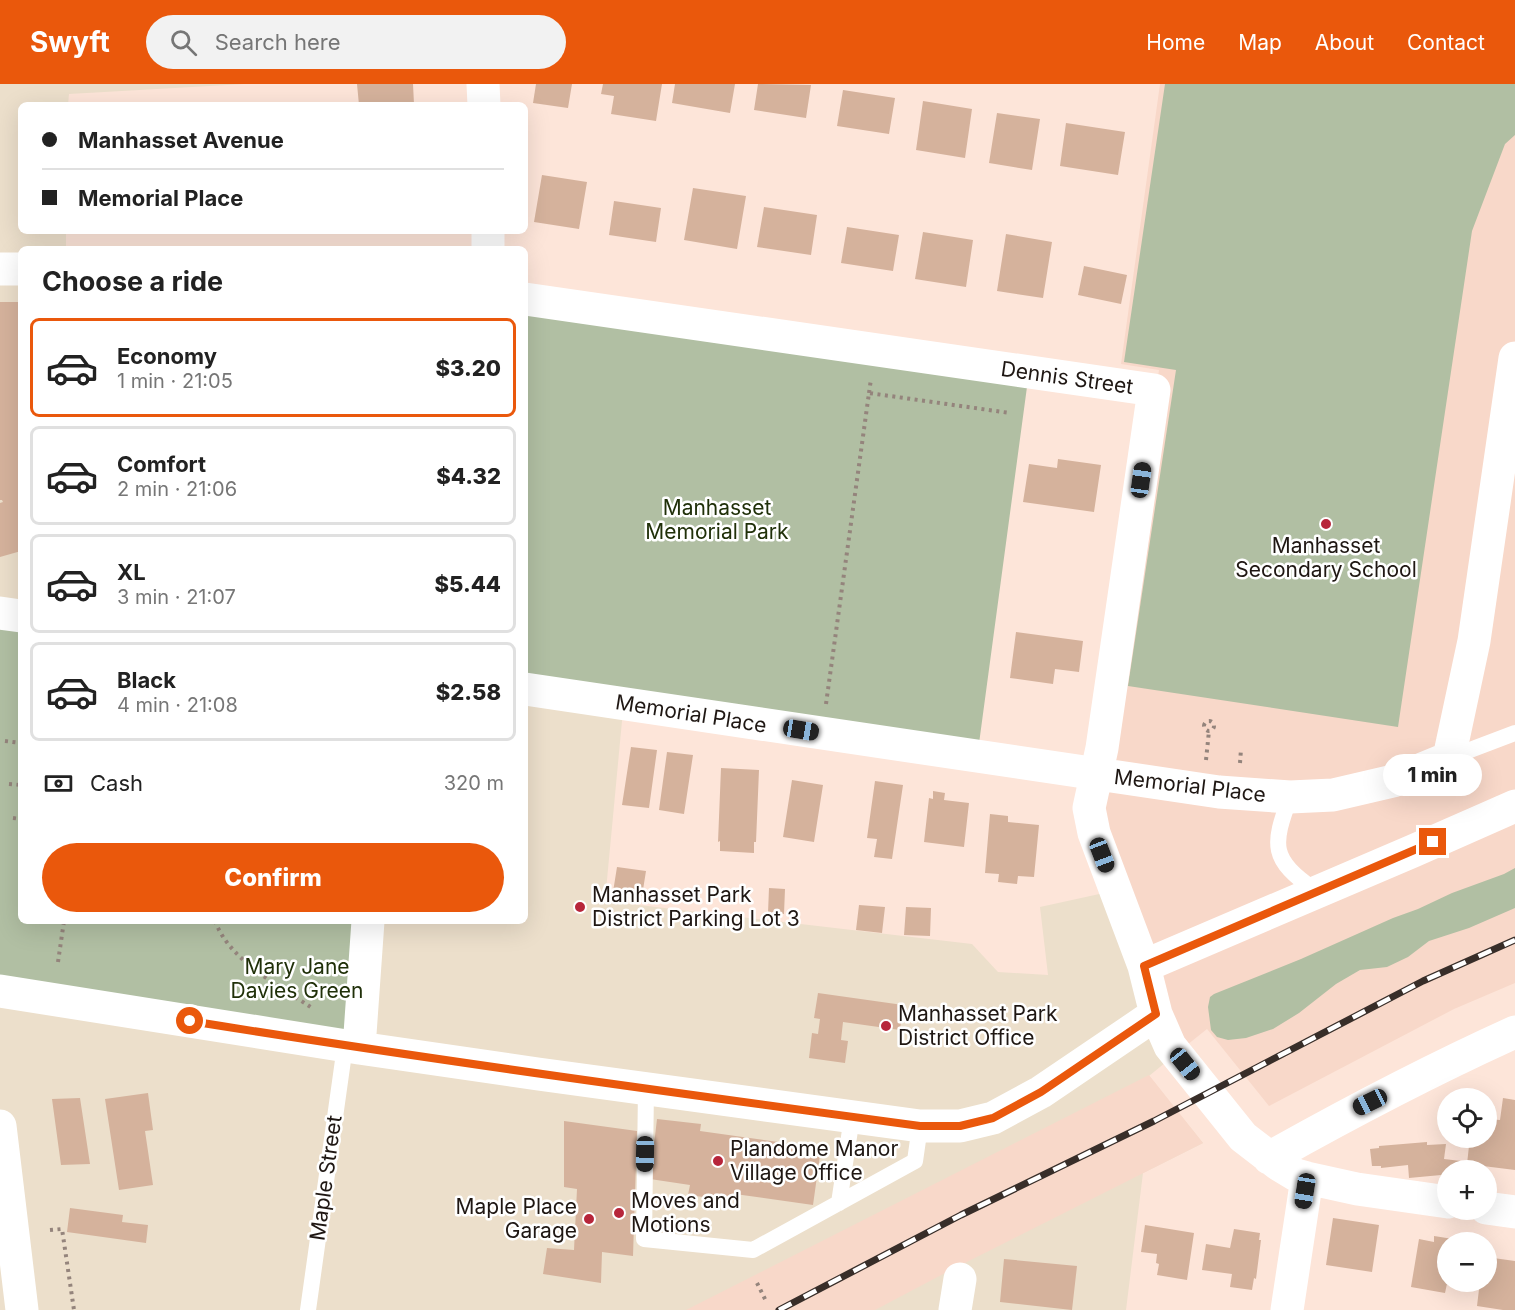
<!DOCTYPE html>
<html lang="en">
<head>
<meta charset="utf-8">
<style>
  body { margin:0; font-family:Inter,sans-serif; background:#f2f2f2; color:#222; height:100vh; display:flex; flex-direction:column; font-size:22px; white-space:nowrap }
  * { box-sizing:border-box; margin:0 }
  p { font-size:20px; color:#767676 }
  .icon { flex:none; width:33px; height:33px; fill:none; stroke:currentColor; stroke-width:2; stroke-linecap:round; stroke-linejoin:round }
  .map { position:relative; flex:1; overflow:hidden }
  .drawer { position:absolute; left:18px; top:162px; width:510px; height:678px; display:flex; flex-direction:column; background:#fff; border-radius:9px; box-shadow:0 6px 24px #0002 }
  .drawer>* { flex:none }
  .top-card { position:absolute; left:18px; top:18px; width:510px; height:132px; border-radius:9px; box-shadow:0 6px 24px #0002; display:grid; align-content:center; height:132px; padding:0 24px; background:#fff }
  .fabs { position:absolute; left:1437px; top:1004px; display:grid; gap:12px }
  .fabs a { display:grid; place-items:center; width:60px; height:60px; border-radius:50%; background:#fff; box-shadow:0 6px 24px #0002; font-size:30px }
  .end { position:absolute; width:27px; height:27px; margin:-14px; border:8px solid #ea580c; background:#fff; box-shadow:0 0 0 3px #fff }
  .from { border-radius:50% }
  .bubble { position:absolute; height:42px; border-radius:21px; background:#fff; box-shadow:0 6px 24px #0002; font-size:20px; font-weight:800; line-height:42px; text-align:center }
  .car { position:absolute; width:18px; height:36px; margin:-18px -9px; border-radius:8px; box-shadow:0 0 4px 2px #0007; background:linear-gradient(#222 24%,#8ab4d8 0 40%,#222 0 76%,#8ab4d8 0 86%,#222 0) }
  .top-card b { display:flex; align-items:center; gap:21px; height:57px; font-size:22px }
  .top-card b+b { border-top:2px solid #e0e0e0 }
  .top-card i { width:15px; height:15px; background:#222 }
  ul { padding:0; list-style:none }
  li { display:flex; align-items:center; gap:18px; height:99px; margin:0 12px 9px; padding:0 12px; border:3px solid #e0e0e0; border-radius:9px }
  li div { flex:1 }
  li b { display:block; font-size:22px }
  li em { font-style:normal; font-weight:800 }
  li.current { border-color:#ea580c }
  li>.icon { width:54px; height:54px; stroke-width:1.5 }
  h2 { padding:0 24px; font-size:27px; line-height:72px }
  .pay { display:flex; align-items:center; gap:15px; height:66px; padding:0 24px; font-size:22px }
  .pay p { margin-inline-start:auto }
  .button { display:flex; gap:12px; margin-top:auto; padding:12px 24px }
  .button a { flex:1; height:69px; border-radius:36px; background:#ea580c; color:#fff; font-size:24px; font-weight:800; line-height:69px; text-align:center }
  header { display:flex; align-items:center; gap:36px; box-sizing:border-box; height:84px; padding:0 30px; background:#ea580c; color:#fff }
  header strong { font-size:28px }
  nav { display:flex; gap:33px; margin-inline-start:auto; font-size:21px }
  .search { width:420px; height:54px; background:#f2f2f2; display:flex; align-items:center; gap:15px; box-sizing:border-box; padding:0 21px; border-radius:33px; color:#767676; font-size:22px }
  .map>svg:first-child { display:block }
  .commercial { fill:#ecdfcb }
  .built { fill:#f8d8c9 }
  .green { fill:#b1bfa3 }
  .building { fill:#d5b29c }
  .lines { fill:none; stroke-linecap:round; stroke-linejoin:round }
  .path { stroke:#94847c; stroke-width:4; stroke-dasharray:3 4.5; stroke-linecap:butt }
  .lane { stroke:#fff; stroke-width:16 }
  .street { stroke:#fff; stroke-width:33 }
  .secondary { stroke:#fff; stroke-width:33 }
  .rail-casing { stroke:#382e29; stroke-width:7 }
  .rail { stroke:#fff; stroke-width:4.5; stroke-dasharray:14; stroke-linecap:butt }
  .route { stroke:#ea580c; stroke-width:8 }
  .poi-dot { fill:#b7253a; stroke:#fff; stroke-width:2 }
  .labels { text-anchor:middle; stroke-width:5; stroke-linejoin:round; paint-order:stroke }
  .street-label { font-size:21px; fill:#1f1713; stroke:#fff }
  .park-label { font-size:21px; fill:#203009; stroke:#fff }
  .poi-label { font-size:21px; fill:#1f1713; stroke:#fff; text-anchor:start }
</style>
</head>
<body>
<header>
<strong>Swyft</strong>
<div class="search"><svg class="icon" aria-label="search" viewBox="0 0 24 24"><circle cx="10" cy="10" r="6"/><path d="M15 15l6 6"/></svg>Search here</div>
<nav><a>Home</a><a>Map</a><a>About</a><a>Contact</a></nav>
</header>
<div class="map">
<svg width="1515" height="1226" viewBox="0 0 1515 1226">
  <rect width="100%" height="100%" fill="#fde5d9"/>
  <path class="commercial" d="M0,0H245L69,10L68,21H21V147H66V165H21V532L0,529Z
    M525,603L624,616L605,817L972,860L998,888L1048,891L1040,823L1113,807L1177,969L1149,992L1203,1059L1143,1089L1126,1226H0V907L369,837H525Z"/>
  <path class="built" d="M1160,0H1515V899L1454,925L1269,1022L1207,945L1177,969L1156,930L1096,691L1114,594L1159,286L1121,280Z
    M1149,991L1203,1059L947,1188L875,1226H686Z"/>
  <path class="green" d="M1165,0H1515V51L1505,60L1472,147L1398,643L1128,602L1176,286L1124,278Z
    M525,215L1029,288L978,667L525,603Z
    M0,529L21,532V837H368L359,964L0,907Z
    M1515,784V824L1469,844L1429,857L1408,873L1387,883L1360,886L1336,900L1299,929L1273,945L1246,954L1228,956L1217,953L1211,946L1208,923L1210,913L1214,910L1301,875L1393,834L1418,825L1452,809L1504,790Z"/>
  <path class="building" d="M357,0H413L414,20L359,21Z
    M536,0H572L568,24L533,19Z
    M603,0H662L656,37L611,30L614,12L601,10Z
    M675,0H735L730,29L672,19Z
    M758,0L811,1L806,34L754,26Z
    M843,6L895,14L889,50L837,42Z
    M923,17L972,25L965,74L916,66Z
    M997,29L1040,35L1032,86L989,79Z
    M1066,39L1125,48L1118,91L1060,82Z
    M542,91L587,98L579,145L534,138Z
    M693,104L746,112L737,165L684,156Z
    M614,117L661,124L656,158L609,151Z
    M764,123L817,131L811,171L757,163Z
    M847,143L899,151L893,187L841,179Z
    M923,148L973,156L966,203L915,195Z
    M1006,150L1052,158L1043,214L997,207Z
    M1084,182L1127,191L1121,220L1078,211Z
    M0,218H21V467L0,473V419L3,418L2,416H0Z
    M1058,375L1101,381L1094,428L1023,418L1029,380L1057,384Z
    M1016,548L1083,557L1079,588L1055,585L1053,600L1010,594Z
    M631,663L657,666L649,724L622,721Z
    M667,668L693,671L684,730L659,726Z
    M721,684L759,686L756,758H754V769L720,767V757L718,758Z
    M792,696L823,701L814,758L783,753Z
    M875,697L903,701L892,775L874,773L877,755L867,754Z
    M933,707L945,709L944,716L969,719L964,763L924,758L929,714L933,715Z
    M990,730L1008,732V738L1039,741L1034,793L1018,792L1017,800L998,798L999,790L985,789Z
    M617,783L646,787L642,812L613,808Z
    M769,804L785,805L784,830L768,829Z
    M859,821L885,823L882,849L856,846Z
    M906,823L931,824L930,852L904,851Z
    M818,909L903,921L900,946L843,938L841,956L848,957L845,979L809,974L812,949L818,950L820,935L814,934Z
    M148,1009L153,1046L145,1047L153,1101L119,1106L105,1015Z
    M80,1014L90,1080L61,1081L52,1015Z
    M1503,1014L1515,1016V1086L1467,1080L1470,1053H1486V1035L1500,1036Z
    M657,1035L701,1040L700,1047L821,1064L813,1121L735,1110L734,1117L688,1111L690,1101L650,1095Z
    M564,1037L637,1047L633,1172L602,1168L601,1199L543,1190L547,1164L574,1166L577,1105L564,1103Z
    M1427,1058V1061L1446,1060L1444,1075L1461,1077L1460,1086H1448V1102L1440,1101L1441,1091L1409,1094L1408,1081L1381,1084V1082H1372L1370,1065L1379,1064V1062Z
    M70,1124L123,1131L122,1138L148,1141L146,1159L67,1148Z
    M1333,1134L1379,1141L1372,1188L1326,1181Z
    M1145,1141L1194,1149L1187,1196L1157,1191L1159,1180L1156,1179L1157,1170L1141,1168Z
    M1234,1145L1260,1149L1259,1156H1261L1256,1195L1254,1194L1252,1206L1230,1203L1232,1190L1202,1186L1206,1160L1230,1164Z
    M1434,1152L1453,1155L1452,1158H1448V1195L1445,1209L1411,1203L1419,1155L1434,1158Z
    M1486,1173L1515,1177V1226H1503L1477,1222L1480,1197H1486Z
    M1004,1175L1077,1182L1072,1226L1000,1218Z"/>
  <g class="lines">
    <path class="path" d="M869,309L871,295
      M826,620L869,309L1010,329
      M1204 642a5 5 0 1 1 10 0a5 5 0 1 1-10 0Z
      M5,657L21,659
      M1206,676L1209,647
      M1240,679L1241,665
      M9,700L21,701
      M13,734L21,735
      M215,837C230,877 278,901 312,924
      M58,878L64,837
      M50,1146L62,1145L74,1226
      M757,1199L767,1219"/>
    <path class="lane" d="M1449,674L1515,649
      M1290,713C1272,762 1270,775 1316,807
      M646,1005L644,1155L753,1166L915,1077L920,1042
      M839,1119L852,1033
      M308,1226L345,962"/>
    <path class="street" d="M483,0L484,21
      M488,147V165
      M0,185H21
      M525,215L1154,306L1102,664L1089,724L1094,749L1144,882L1156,930
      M0,529L21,532
      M525,605L1219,708L1290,713L1333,711L1393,697L1449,674L1474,557L1515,274
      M1144,882L1413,767L1515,722
      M0,907L359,964L538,990L920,1042H960L993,1034L1041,1008L1156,930L1170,962L1243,1053L1278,1080L1296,1091L1307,1094L1357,1105L1448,1118
      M359,964L368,837
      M1269,1074C1349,1029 1431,986 1515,948
      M1486,1124L1515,1128
      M955,1226L960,1195
      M1287,1226L1307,1094"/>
    <path class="secondary" d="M0,1042L22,1226"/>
    <defs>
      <path id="rail" d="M779,1226L961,1131L1154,1037L1423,897L1515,856"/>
    </defs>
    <use href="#rail" class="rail-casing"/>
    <use href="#rail" class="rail"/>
  </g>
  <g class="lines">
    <path class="route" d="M190,937C433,976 676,1009 920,1042H960L993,1034L1041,1008L1156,930L1144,882L1433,758"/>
  </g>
  <g class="poi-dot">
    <circle cx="1326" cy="440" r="6"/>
    <circle cx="580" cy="823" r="6"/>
    <circle cx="886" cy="942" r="6"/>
    <circle cx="718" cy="1077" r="6"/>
    <circle cx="619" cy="1129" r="6"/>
    <circle cx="589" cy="1135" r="6"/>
  </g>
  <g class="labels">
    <g class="street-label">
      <text transform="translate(1067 294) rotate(8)" y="7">Dennis Street</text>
      <text transform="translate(691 630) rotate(9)" y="7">Memorial Place</text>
      <text transform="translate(1190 702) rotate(7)" y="7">Memorial Place</text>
      <text transform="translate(326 1094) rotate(-82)" y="7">Maple Street</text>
    </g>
    <g class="park-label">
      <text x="717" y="431">Manhasset<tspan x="717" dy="24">Memorial Park</tspan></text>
      <text x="297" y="890">Mary Jane<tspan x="297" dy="24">Davies Green</tspan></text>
    </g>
    <g class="poi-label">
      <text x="1326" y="469" text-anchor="middle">Manhasset<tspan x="1326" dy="24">Secondary School</tspan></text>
      <text x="592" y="818">Manhasset Park<tspan x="592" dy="24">District Parking Lot 3</tspan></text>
      <text x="898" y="937">Manhasset Park<tspan x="898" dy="24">District Office</tspan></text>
      <text x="730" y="1072">Plandome Manor<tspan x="730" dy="24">Village Office</tspan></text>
      <text x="631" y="1124">Moves and<tspan x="631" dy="24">Motions</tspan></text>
      <text x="577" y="1130" text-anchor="end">Maple Place<tspan x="577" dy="24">Garage</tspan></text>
    </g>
  </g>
</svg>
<div class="fabs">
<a><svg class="icon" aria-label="locate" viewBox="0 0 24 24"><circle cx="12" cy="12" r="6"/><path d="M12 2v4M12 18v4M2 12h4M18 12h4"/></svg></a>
<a>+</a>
<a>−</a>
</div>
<i class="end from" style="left:190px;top:937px"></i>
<i class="end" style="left:1433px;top:758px"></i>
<div class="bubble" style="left:1383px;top:670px;width:99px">1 min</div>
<i class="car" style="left:1141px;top:396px;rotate:8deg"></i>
<i class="car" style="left:801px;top:646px;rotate:99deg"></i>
<i class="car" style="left:1102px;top:771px;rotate:159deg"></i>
<i class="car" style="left:1185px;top:980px;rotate:141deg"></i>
<i class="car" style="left:1370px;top:1018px;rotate:244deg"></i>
<i class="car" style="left:645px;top:1070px;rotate:181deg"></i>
<i class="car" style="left:1305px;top:1107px;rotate:189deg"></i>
<div class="top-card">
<b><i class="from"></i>Manhasset Avenue</b>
<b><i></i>Memorial Place</b>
</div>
<section class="drawer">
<h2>Choose a ride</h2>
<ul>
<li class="current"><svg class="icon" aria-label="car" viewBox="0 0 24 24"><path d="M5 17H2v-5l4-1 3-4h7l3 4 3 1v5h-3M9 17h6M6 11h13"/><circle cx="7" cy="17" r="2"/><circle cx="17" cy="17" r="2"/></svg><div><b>Economy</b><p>1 min · 21:05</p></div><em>$3.20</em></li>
<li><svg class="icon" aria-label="car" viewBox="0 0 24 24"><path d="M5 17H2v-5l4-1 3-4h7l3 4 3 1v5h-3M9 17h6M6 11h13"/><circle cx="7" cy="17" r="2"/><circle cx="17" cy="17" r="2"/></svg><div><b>Comfort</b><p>2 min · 21:06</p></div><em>$4.32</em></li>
<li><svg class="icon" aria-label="car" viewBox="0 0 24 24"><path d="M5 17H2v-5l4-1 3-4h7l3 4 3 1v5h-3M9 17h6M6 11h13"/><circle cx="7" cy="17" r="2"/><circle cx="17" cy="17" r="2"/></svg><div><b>XL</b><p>3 min · 21:07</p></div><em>$5.44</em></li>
<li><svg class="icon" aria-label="car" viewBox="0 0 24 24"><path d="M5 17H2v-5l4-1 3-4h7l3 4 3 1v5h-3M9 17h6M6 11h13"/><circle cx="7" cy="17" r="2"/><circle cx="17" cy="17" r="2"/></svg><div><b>Black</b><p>4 min · 21:08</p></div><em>$2.58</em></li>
</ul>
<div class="pay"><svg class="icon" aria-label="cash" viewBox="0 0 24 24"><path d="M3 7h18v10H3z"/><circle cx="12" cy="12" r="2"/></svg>Cash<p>320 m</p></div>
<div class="button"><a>Confirm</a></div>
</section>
</div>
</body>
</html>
